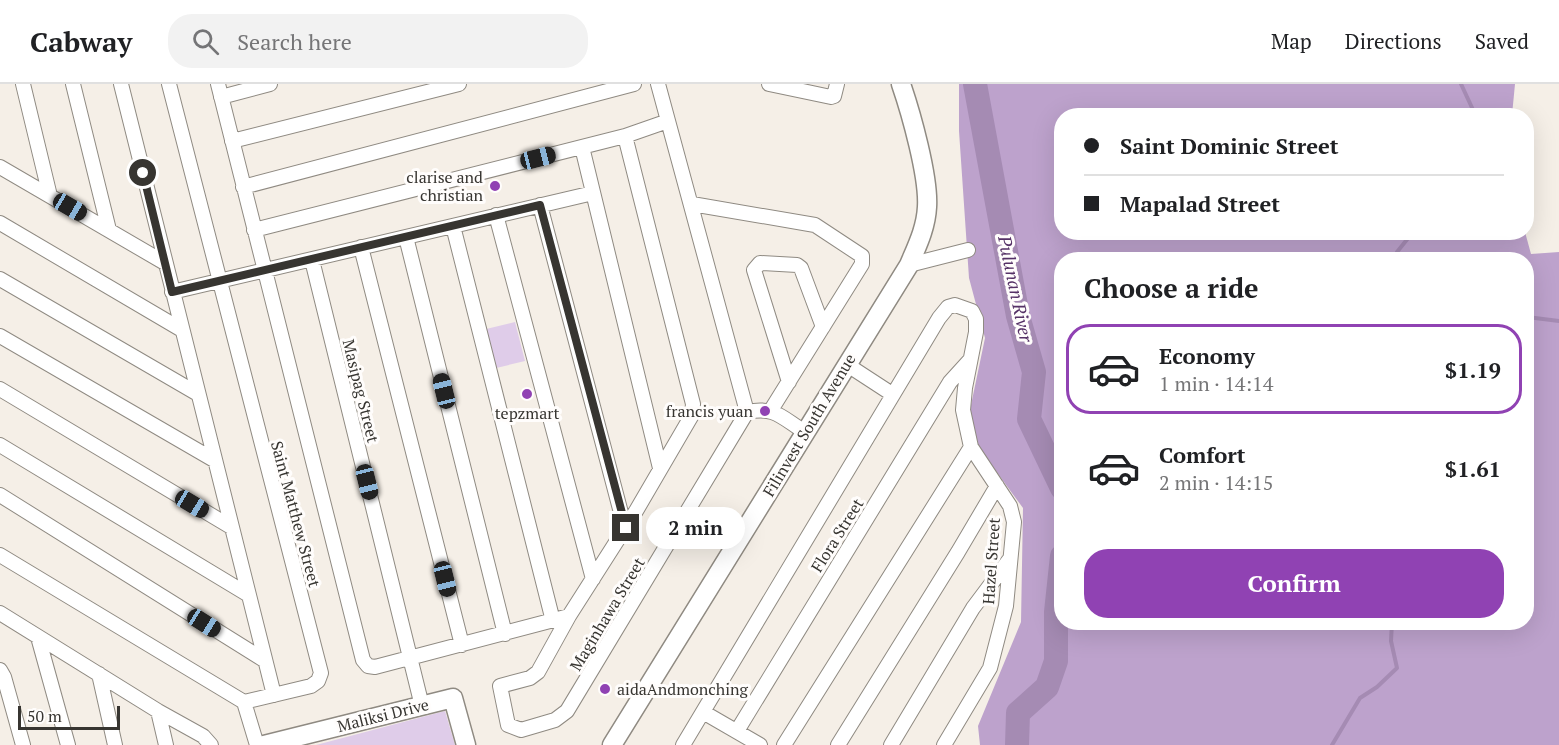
<!DOCTYPE html>
<html lang="en">
<head>
<meta charset="utf-8">
<style>
  body { margin:0; font-family:"PT Serif",serif; background:#f2f2f2; color:#202124; height:100vh; display:flex; flex-direction:column; font-size:22px; white-space:nowrap }
  * { box-sizing:border-box; margin:0 }
  p { font-size:20px; color:#757577 }
  .icon { flex:none; width:33px; height:33px; fill:none; stroke:currentColor; stroke-width:2; stroke-linecap:round; stroke-linejoin:round }
  .map { position:relative; flex:1; overflow:hidden }
  .drawer { position:absolute; left:1054px; top:168px; width:480px; height:378px; display:flex; flex-direction:column; background:#fff; border-radius:24px; box-shadow:0 6px 24px #0002 }
  .drawer>* { flex:none }
  .banner { position:absolute; left:1054px; top:24px; width:480px; height:132px; border-radius:24px; box-shadow:0 6px 24px #0002; display:grid; align-content:center; height:132px; padding:0 30px; background:#fff }
  .scale { position:absolute; left:18px; bottom:15px; width:102px; box-sizing:border-box; padding-left:6px; border:3px solid #373531; border-top:0; font-size:16px; line-height:21px; white-space:nowrap; color:#373531; -webkit-text-stroke:4px #fffdfc; paint-order:stroke }
  .end { position:absolute; width:27px; height:27px; margin:-14px; border:8px solid #373531; background:#fff; box-shadow:0 0 0 3px #fff }
  .from { border-radius:50% }
  .bubble { position:absolute; height:42px; border-radius:21px; background:#fff; box-shadow:0 6px 24px #0002; font-size:20px; font-weight:800; line-height:42px; text-align:center }
  .car { position:absolute; width:18px; height:36px; margin:-18px -9px; border-radius:8px; box-shadow:0 0 4px 2px #0007; background:linear-gradient(#222 24%,#8ab4d8 0 40%,#222 0 76%,#8ab4d8 0 86%,#222 0) }
  .banner b { display:flex; align-items:center; gap:21px; height:57px; font-size:22px }
  .banner b+b { border-top:2px solid #e0e0e0 }
  .banner i { width:15px; height:15px; background:#202124 }
  ul { padding:0; list-style:none }
  li { display:flex; align-items:center; gap:18px; height:90px; margin:0 12px 9px; padding:0 18px; border:3px solid transparent; border-radius:24px }
  li div { flex:1 }
  li b { display:block; font-size:22px }
  li em { font-style:normal; font-weight:800 }
  li.active { border-color:#9042b3 }
  li>.icon { width:54px; height:54px; stroke-width:1.5 }
  h2 { padding:0 30px; font-size:27px; line-height:72px }
  .action { display:flex; gap:12px; margin-top:auto; padding:12px 30px }
  .action a { flex:1; height:69px; border-radius:24px; background:#9042b3; color:#fff; font-size:24px; font-weight:800; line-height:69px; text-align:center }
  header { display:flex; align-items:center; gap:36px; box-sizing:border-box; height:84px; padding:0 30px; background:#fff; border-bottom:2px solid #e0e0e0 }
  header strong { font-size:28px }
  nav { display:flex; gap:33px; margin-inline-start:auto; font-size:21px }
  .search { width:420px; height:54px; background:#f2f2f2; display:flex; align-items:center; gap:15px; box-sizing:border-box; padding:0 21px; border-radius:24px; color:#757577; font-size:22px }
  .map>svg:first-child { display:block }
  .green { fill:#dfcce9 }
  .forest { fill:#bda2cc; fill-rule:evenodd }
  .lines { fill:none; stroke-linecap:round; stroke-linejoin:round }
  .stream { stroke:#a58bb3; stroke-width:4 }
  .river { stroke:#a58bb3; stroke-width:24 }
  .minor-casing { stroke:#8f8a82; stroke-width:16 }
  .tertiary-casing { stroke:#8f8a82; stroke-width:21 }
  .minor { stroke:#fff; stroke-width:14 }
  .tertiary { stroke:#fff; stroke-width:18 }
  .route { stroke:#373531; stroke-width:8 }
  .poi-dot { fill:#9042b3; stroke:#fffdfc; stroke-width:2 }
  .labels { text-anchor:middle; stroke-width:6; stroke-linejoin:round; paint-order:stroke }
  .poi-label { font-size:16px; fill:#373531; stroke:#fffdfc; text-anchor:end }
  .street-label { font-size:16px; fill:#373531; stroke:#fffdfc }
  .water-label { font-size:18px; font-style:italic; fill:#553166; stroke:#fffdfc }
</style>
</head>
<body>
<header>
<strong>Cabway</strong>
<div class="search"><svg class="icon" aria-label="search" viewBox="0 0 24 24"><circle cx="10" cy="10" r="6"/><path d="M15 15l6 6"/></svg>Search here</div>
<nav><a>Map</a><a>Directions</a><a>Saved</a></nav>
</header>
<div class="map">
<svg width="1559" height="661" viewBox="0 0 1559 661">
  <rect width="100%" height="100%" fill="#f5efe7"/>
  <path class="green" d="M515,238L525,277L492,285L482,246Z
    M445,627L455,661H316Z"/>
  <path class="forest" d="M959,0H1515L1512,31L1062,32V148H1525L1531,170L1559,168V661H980L978,642L1021,538L1023,424L971,353V321L985,254L969,194L959,47ZM1062,176H1527V538H1062Z"/>
  <g class="lines">
    <path class="stream" d="M1461,0L1474,28V32
      M1396,176L1397,168L1413,148
      M1527,233L1559,237
      M1332,661L1360,614L1377,603L1397,584L1391,557L1392,538"/>
    <path class="river" d="M975,0L1018,232L1034,288L1029,335L1062,404
      M1017,661L1018,629L1047,603L1056,577V528L1062,472"/>
    <defs>
      <path id="minor" d="M23,0L50,112
        M73,0L109,146
        M121,0L274,611
        M169,0L321,589L318,597L311,602L244,618
        M218,0L363,576L368,582L375,583L569,532
        M658,0L747,328
        M769,0L831,13L834,12L837,0
        M221,13L270,0
        M625,52L693,320L692,331L636,427L569,532L538,588L530,594L500,602L508,641L521,646L555,636L567,627L747,328
        M232,57L459,0
        M582,63L660,384
        M0,83L165,179
        M243,103L634,0
        M692,120L815,141L862,172V180L771,326
        M540,121L625,444
        M496,131L593,495
        M0,139L182,246
        M453,142L553,537
        M254,146L625,52L668,37
        M406,153L505,550
        M361,163L462,561
        M312,176L422,622
        M909,181L968,166
        M0,195L198,310
        M172,208L593,109
        M0,252L214,376
        M846,280L892,310
        M789,298L754,186L760,179L797,181L801,184L823,243
        M0,305L231,443
        M747,328C775,322 782,334 805,348
        M0,361L247,510
        M0,411L264,576
        M0,471L244,618
        M0,529L158,627L203,652L211,661
        M38,553L68,661
        M0,586L4,593L23,661
        M99,590L115,661
        M244,618L257,661
        M158,627L166,661
        M703,628L760,661
        M737,647L950,298L970,276
        M683,661L939,234L948,223L955,221L972,227L976,235V248L965,304L963,326L971,363L1010,422L1014,438L1006,522L990,584L944,661
        M784,661L971,363
        M838,661L958,468L997,402
        M891,661L973,524L1009,476"/>
      <path id="tertiary" d="M264,661L453,614L466,661
        M612,661L909,181C917,162 926,144 927,123C929,93 911,29 901,0"/>
    </defs>
    <use href="#minor" class="minor-casing"/>
    <use href="#tertiary" class="tertiary-casing"/>
    <use href="#minor" class="minor"/>
    <use href="#tertiary" class="tertiary"/>
  </g>
  <g class="lines">
    <path class="route" d="M143,89L172,208L540,121L626,444"/>
  </g>
  <g class="poi-dot">
    <circle cx="495" cy="102" r="6"/>
    <circle cx="527" cy="310" r="6"/>
    <circle cx="765" cy="327" r="6"/>
    <circle cx="605" cy="605" r="6"/>
  </g>
  <g class="labels">
    <g class="poi-label">
      <text x="483" y="99">clarise and<tspan x="483" dy="18">christian</tspan></text>
      <text x="753" y="333">francis yuan</text>
      <text x="527" y="335" text-anchor="middle">tepzmart</text>
      <text x="617" y="611" text-anchor="start">aidaAndmonching</text>
    </g>
    <g class="street-label">
      <text transform="translate(361 307) rotate(76)" y="6">Masipag Street</text>
      <text transform="translate(809 341) rotate(-59)" y="6">Filinvest South Avenue</text>
      <text transform="translate(296 430) rotate(75)" y="6">Saint Matthew Street</text>
      <text transform="translate(837 451) rotate(-58)" y="6">Flora Street</text>
      <text transform="translate(991 477) rotate(-86)" y="6">Hazel Street</text>
      <text transform="translate(607 530) rotate(-59)" y="6">Maginhawa Street</text>
      <text transform="translate(383 631) rotate(-14)" y="6">Maliksi Drive</text>
    </g>
    <g class="water-label">
      <text transform="translate(1015 205) rotate(78)" y="6">Pulunan River</text>
    </g>
  </g>
</svg>
<div class="scale">50 m</div>
<i class="end from" style="left:143px;top:89px"></i>
<i class="end" style="left:626px;top:444px"></i>
<div class="bubble" style="left:646px;top:423px;width:99px">2 min</div>
<i class="car" style="left:538px;top:74px;rotate:76deg"></i>
<i class="car" style="left:70px;top:123px;rotate:120deg"></i>
<i class="car" style="left:444px;top:307px;rotate:346deg"></i>
<i class="car" style="left:367px;top:398px;rotate:166deg"></i>
<i class="car" style="left:192px;top:420px;rotate:121deg"></i>
<i class="car" style="left:445px;top:495px;rotate:166deg"></i>
<i class="car" style="left:204px;top:539px;rotate:122deg"></i>
<div class="banner">
<b><i class="from"></i>Saint Dominic Street</b>
<b><i></i>Mapalad Street</b>
</div>
<section class="drawer">
<h2>Choose a ride</h2>
<ul>
<li class="active"><svg class="icon" aria-label="car" viewBox="0 0 24 24"><path d="M5 17H2v-5l4-1 3-4h7l3 4 3 1v5h-3M9 17h6M6 11h13"/><circle cx="7" cy="17" r="2"/><circle cx="17" cy="17" r="2"/></svg><div><b>Economy</b><p>1 min · 14:14</p></div><em>$1.19</em></li>
<li><svg class="icon" aria-label="car" viewBox="0 0 24 24"><path d="M5 17H2v-5l4-1 3-4h7l3 4 3 1v5h-3M9 17h6M6 11h13"/><circle cx="7" cy="17" r="2"/><circle cx="17" cy="17" r="2"/></svg><div><b>Comfort</b><p>2 min · 14:15</p></div><em>$1.61</em></li>
</ul>
<div class="action"><a>Confirm</a></div>
</section>
</div>
</body>
</html>
